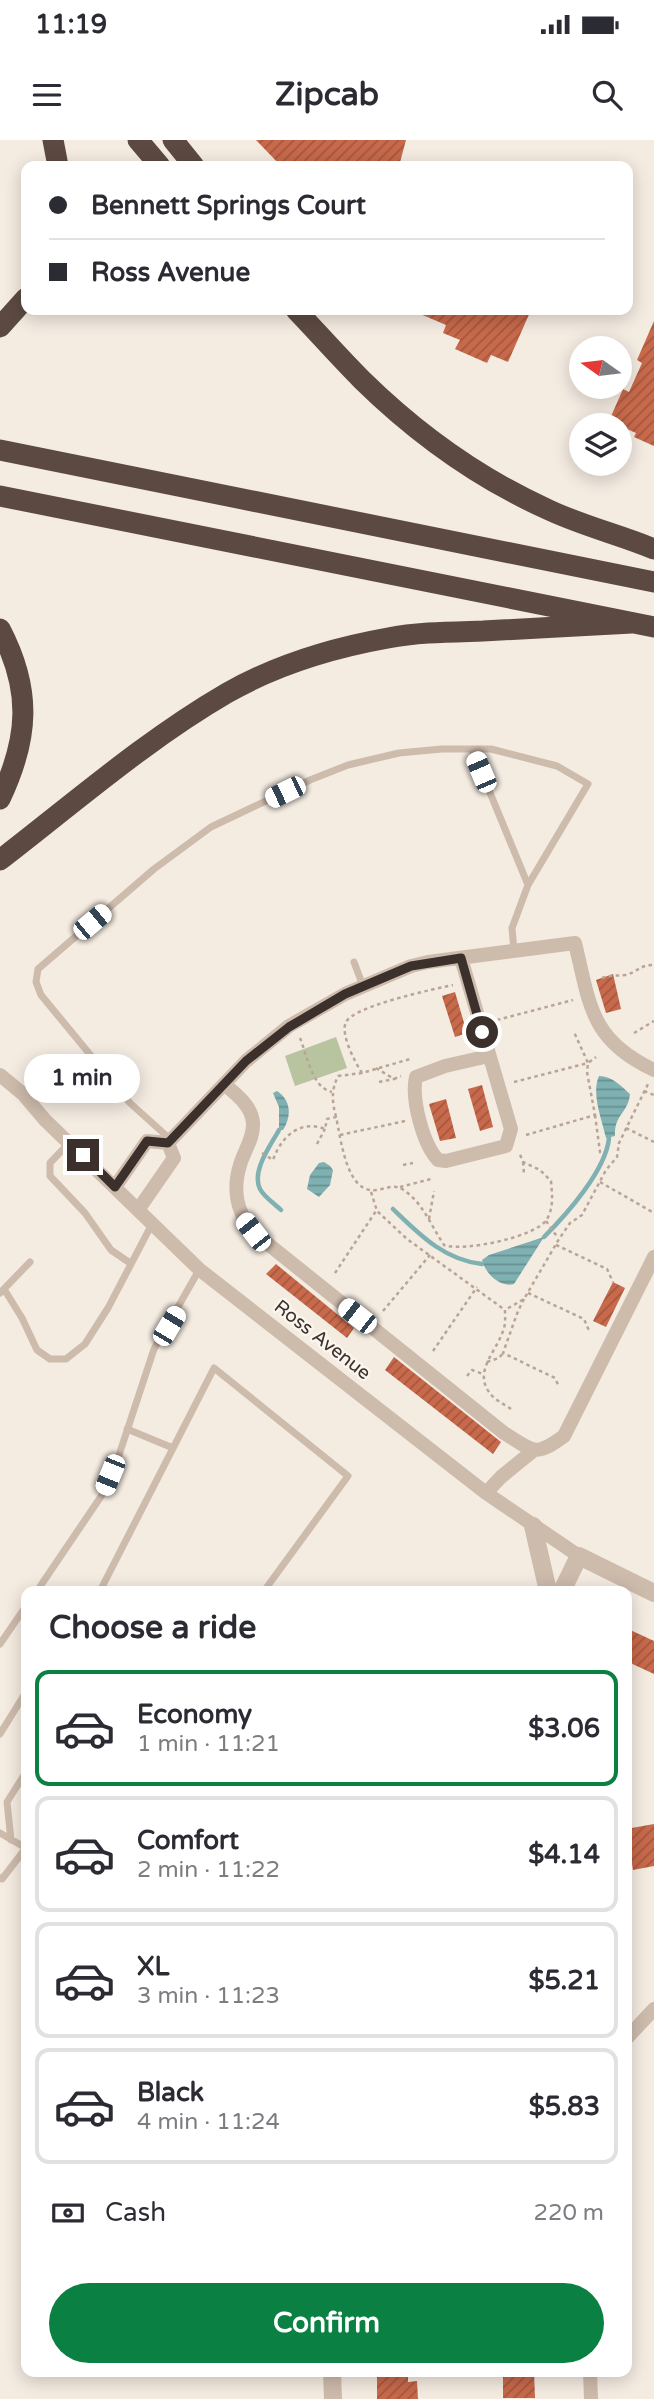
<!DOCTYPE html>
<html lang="en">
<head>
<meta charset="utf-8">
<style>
  body { margin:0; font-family:"Varela Round",sans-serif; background:#f7f7f7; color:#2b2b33; height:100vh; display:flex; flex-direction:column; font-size:26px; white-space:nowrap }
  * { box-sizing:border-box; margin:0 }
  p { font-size:23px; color:#7c7c81 }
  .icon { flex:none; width:38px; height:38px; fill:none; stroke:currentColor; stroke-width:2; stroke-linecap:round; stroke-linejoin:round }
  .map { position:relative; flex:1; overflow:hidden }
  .drawer { position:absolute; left:21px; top:1446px; width:611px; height:791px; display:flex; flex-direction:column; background:#fff; border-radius:14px; box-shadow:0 4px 18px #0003 }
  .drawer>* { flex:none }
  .top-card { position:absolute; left:21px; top:21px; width:612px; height:154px; border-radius:14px; box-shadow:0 4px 18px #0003; display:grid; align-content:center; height:154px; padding:0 28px; background:#fff }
  .needle { width:46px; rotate:284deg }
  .buttons { position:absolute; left:569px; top:196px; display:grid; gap:14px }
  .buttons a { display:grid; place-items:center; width:63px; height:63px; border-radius:50%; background:#fff; box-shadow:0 4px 18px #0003; font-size:35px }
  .end { position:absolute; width:32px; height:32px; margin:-16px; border:9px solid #3b302b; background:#fff; box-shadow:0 0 0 4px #fff }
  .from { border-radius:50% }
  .bubble { position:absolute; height:49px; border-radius:24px; background:#fff; box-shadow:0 4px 18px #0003; font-size:23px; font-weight:700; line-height:49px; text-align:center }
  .car { position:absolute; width:21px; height:42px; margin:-21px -10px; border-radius:9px; box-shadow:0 0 5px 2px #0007; background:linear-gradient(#fff 24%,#345 0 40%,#fff 0 76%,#345 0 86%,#fff 0) }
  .top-card b { display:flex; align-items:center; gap:24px; height:66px; font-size:26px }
  .top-card b+b { border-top:2px solid #e1e1e2 }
  .top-card i { width:18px; height:18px; background:#2b2b33 }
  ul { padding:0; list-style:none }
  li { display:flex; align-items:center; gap:21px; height:116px; margin:0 14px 10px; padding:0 14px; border:4px solid #e1e1e2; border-radius:14px }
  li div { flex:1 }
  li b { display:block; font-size:26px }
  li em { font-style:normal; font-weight:700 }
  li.on { border-color:#0b8043 }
  li>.icon { width:63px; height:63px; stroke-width:1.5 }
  h2 { padding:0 28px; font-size:32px; line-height:84px }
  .pay { display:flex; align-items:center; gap:18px; height:77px; padding:0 28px; font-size:26px }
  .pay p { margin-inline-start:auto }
  .cta { display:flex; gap:14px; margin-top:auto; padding:14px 28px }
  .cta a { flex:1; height:80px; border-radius:42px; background:#0b8043; color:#fff; font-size:28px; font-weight:700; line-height:80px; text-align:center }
  .status { display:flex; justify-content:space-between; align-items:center; height:49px; padding:0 35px; background:#fff; direction:ltr }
  .status svg { height:19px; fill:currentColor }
  header { display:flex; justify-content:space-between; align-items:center; height:91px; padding:0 28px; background:#fff; font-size:32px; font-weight:700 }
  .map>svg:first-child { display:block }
  .garden { fill:#b8c4a0 }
  .water { fill:url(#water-rules) }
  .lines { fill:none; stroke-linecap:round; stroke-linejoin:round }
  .stream { stroke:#7fb0b2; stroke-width:4.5 }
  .building { fill:url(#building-hatch) }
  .path { stroke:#b9a596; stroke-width:2.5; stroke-dasharray:3.5 3.5; stroke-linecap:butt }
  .service { stroke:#cdbbac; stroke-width:7 }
  .minor { stroke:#cdbbac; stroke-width:14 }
  .tertiary { stroke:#cdbbac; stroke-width:18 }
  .motorway { stroke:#5c4a42; stroke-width:21 }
  .route { stroke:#3b302b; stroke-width:9 }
  .labels { text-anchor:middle; stroke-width:5; stroke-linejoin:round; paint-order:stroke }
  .street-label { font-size:19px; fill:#3b302b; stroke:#fbf5ee }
</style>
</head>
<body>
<div class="status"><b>11:19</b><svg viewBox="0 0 49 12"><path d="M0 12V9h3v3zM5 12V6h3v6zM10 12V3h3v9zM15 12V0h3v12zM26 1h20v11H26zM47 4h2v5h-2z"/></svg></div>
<header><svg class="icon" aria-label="menu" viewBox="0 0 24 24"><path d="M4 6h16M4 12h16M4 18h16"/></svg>Zipcab<svg class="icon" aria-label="search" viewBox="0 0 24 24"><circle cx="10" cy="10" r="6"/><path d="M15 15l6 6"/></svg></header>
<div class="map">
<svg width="654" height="2259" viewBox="0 0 654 2259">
  <defs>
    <pattern id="water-rules" width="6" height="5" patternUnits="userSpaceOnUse" patternTransform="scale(1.75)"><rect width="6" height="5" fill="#7fb0b2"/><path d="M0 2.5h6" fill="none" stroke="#699091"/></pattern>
    <pattern id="building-hatch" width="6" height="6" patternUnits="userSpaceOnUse" patternTransform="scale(1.75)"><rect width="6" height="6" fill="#c8694b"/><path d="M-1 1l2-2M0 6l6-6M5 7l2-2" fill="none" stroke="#a4573f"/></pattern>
  </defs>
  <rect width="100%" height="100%" fill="#f4ebe1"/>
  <path class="garden" d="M336,897L347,928L295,946L285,916Z"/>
  <path class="water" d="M599,936C612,936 621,946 630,954C628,974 614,974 615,996L606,998C602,980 591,954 599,936Z
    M277,951C291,960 292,976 283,990H279V967L273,953Z
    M324,1022L330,1026L333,1030L330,1045L319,1057L307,1049L310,1035L319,1023Z
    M544,1097L514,1144C500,1148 485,1133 482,1120L489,1115Z"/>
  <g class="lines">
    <path class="stream" d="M279,990C271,1005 251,1031 260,1049C264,1057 275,1064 281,1070
      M393,1069C419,1094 444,1120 482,1124
      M544,1097C567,1074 606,1030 609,998"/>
  </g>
  <path class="building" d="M256,0H406L399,26H281Z
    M411,170H531L508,222L491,215L487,223L455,209L460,200L443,193L446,185Z
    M654,181V306L634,297L636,293L609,281L623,249L629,252L642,223L637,220Z
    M613,834L621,869L606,873L596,840Z
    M455,852L467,893L455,897L442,856Z
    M482,945L493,987L480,991L468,949Z
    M446,959L456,998L440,1001L429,964Z
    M276,1124L354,1188L347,1198L266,1134Z
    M613,1142L625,1148L606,1187L593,1181Z
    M394,1217L501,1302L493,1314L385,1230Z
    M626,1488L654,1501V1534L626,1521Z
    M654,1684V1726L633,1730L626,1689Z
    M377,2231H408V2242L417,2241L418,2259H377Z
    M503,2231H534L535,2258H503Z"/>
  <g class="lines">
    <path class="path" d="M602,838C610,835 616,836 625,835C636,833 640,825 652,825
      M497,880L573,860
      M634,893L654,881
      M300,898C307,915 312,948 332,952
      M376,928L394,939L401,936
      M362,933C355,922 340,894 346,882C354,866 434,849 453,845
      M379,942L394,939
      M514,942L588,923L574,892
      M644,951L654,955
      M595,975L600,1012L596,1013
      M336,977C332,961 331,951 338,936L362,933L410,919
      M626,988L654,1002
      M340,995L405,981
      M526,995L595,975L587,932L588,923L596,917
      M317,1004L325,989
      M262,1013L273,1020C281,997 300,979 325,989L327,979L336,977C341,998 346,1054 376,1050C385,1049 394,1044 402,1049C423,1062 431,1086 444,1105C463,1112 537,1097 547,1079C554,1067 552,1054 551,1041L540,1030L523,1022L519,1012
      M523,1022L524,1034
      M403,1025L413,1023
      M600,1042L654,1073
      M400,1047L431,1039
      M371,1052L377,1071L407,1099L505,1170
      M429,1079L434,1051
      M546,1081L558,1098
      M556,1105L607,1129L613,1142
      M335,1133L376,1071
      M528,1153L584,1179L590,1193
      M524,1159L518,1171L503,1213L555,1238L559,1247
      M383,1171L430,1115
      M433,1211L477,1147
      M487,1222L499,1218L503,1213
      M467,1236L472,1230L483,1234
      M511,1269C504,1264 493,1259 489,1252C474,1231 496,1212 503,1191C506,1184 505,1177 505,1170L524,1159L559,1099L570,1083L582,1075L606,1030L617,1017L619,1003L649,942"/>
    <path class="service" d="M514,811L512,788L528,745
      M354,822L363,846
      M170,999L130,963L41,855L36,842L38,829L154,729L211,687L310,640L348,625L399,613L442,609H491L557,626L588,644L528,745L472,609
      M69,1003L50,1023V1036L85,1073L111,1110L130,1123
      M4,1149L22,1178L37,1210L50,1219H66L85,1204L108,1168L152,1084
      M0,1153L30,1122
      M127,1289L173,1308
      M37,1451L102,1355L119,1315L154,1209L199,1130
      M100,1451L214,1228L348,1336L264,1451
      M0,1504L26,1466
      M0,1594L26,1552
      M0,1693L26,1708L2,1739L0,1738
      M11,1700L7,1662L26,1632"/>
    <path class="minor" d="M461,818L511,989L506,1006L446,1021L438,1020C423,1004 411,959 416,937L445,926L489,916
      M0,935L23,954L45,980L200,1130L486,1353L579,1416
      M224,944C236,954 252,966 253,983C254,998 244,1011 240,1025C232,1051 237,1072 253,1092L504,1293C534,1311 534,1318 564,1296L654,1117
      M168,1003L246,921L289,886L345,854L411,826L428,822L575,803C590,865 590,900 654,930
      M115,1047L147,1001L168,1003
      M138,1070L174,1018L168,1003
      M486,1353L501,1337L534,1310
      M626,1899L654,1869
      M590,2231L591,2259"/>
    <path class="tertiary" d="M533,1386L548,1451
      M562,1451L579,1416L654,1453
      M332,2231L333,2259"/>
    <path class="motorway" d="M53,0L58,26
      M138,0L160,26
      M173,0L194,26
      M296,170C318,193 339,217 362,240C416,293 480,339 549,370C583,386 620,395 654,409
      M0,187L26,158
      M0,310L654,442
      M0,356L654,487
      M0,489C32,550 29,598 0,659
      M0,720C74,663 146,600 227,553C276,525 332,508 388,498C419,492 451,492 483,491C533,488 582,486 632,483"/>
  </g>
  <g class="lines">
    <path class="route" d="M83,1015L115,1047L147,1001L168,1003L246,921L289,887L345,854L411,826L461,818L482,892"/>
  </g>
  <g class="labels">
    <g class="street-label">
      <text transform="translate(323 1199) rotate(38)" y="7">Ross Avenue</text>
    </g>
  </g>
</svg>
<div class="buttons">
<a><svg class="needle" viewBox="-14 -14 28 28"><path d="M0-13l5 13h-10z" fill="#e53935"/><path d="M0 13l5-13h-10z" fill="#7c7c81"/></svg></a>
<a><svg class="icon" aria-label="layers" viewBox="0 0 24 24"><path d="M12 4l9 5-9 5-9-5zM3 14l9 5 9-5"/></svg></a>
</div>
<i class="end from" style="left:482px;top:892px"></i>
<i class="end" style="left:83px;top:1015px"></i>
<div class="bubble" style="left:24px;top:914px;width:116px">1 min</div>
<i class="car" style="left:481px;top:632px;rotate:337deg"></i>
<i class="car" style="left:285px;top:652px;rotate:244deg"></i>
<i class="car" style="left:92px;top:782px;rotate:50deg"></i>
<i class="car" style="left:253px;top:1092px;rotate:322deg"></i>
<i class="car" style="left:357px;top:1176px;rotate:308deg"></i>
<i class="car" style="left:169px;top:1186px;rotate:31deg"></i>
<i class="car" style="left:110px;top:1335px;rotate:202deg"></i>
<div class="top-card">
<b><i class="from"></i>Bennett Springs Court</b>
<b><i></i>Ross Avenue</b>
</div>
<section class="drawer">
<h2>Choose a ride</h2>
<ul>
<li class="on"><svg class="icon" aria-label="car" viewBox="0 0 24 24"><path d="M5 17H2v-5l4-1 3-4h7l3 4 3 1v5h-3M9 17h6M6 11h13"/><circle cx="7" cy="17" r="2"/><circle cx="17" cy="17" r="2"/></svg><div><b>Economy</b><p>1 min · 11:21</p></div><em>$3.06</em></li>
<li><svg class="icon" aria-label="car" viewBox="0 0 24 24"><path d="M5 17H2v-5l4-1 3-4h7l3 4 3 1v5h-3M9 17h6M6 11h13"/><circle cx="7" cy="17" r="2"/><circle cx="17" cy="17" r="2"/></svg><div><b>Comfort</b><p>2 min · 11:22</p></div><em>$4.14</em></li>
<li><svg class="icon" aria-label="car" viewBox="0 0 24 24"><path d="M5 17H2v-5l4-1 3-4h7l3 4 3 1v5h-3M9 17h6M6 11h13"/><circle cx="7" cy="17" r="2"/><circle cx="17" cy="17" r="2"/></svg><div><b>XL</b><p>3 min · 11:23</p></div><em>$5.21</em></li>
<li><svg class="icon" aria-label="car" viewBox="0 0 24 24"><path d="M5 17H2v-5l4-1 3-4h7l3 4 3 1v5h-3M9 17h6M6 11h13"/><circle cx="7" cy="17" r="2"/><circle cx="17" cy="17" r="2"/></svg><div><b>Black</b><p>4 min · 11:24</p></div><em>$5.83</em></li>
</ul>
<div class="pay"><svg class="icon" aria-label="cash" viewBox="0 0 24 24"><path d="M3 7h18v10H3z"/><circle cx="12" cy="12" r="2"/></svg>Cash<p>220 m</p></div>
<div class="cta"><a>Confirm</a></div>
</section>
</div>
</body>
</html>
